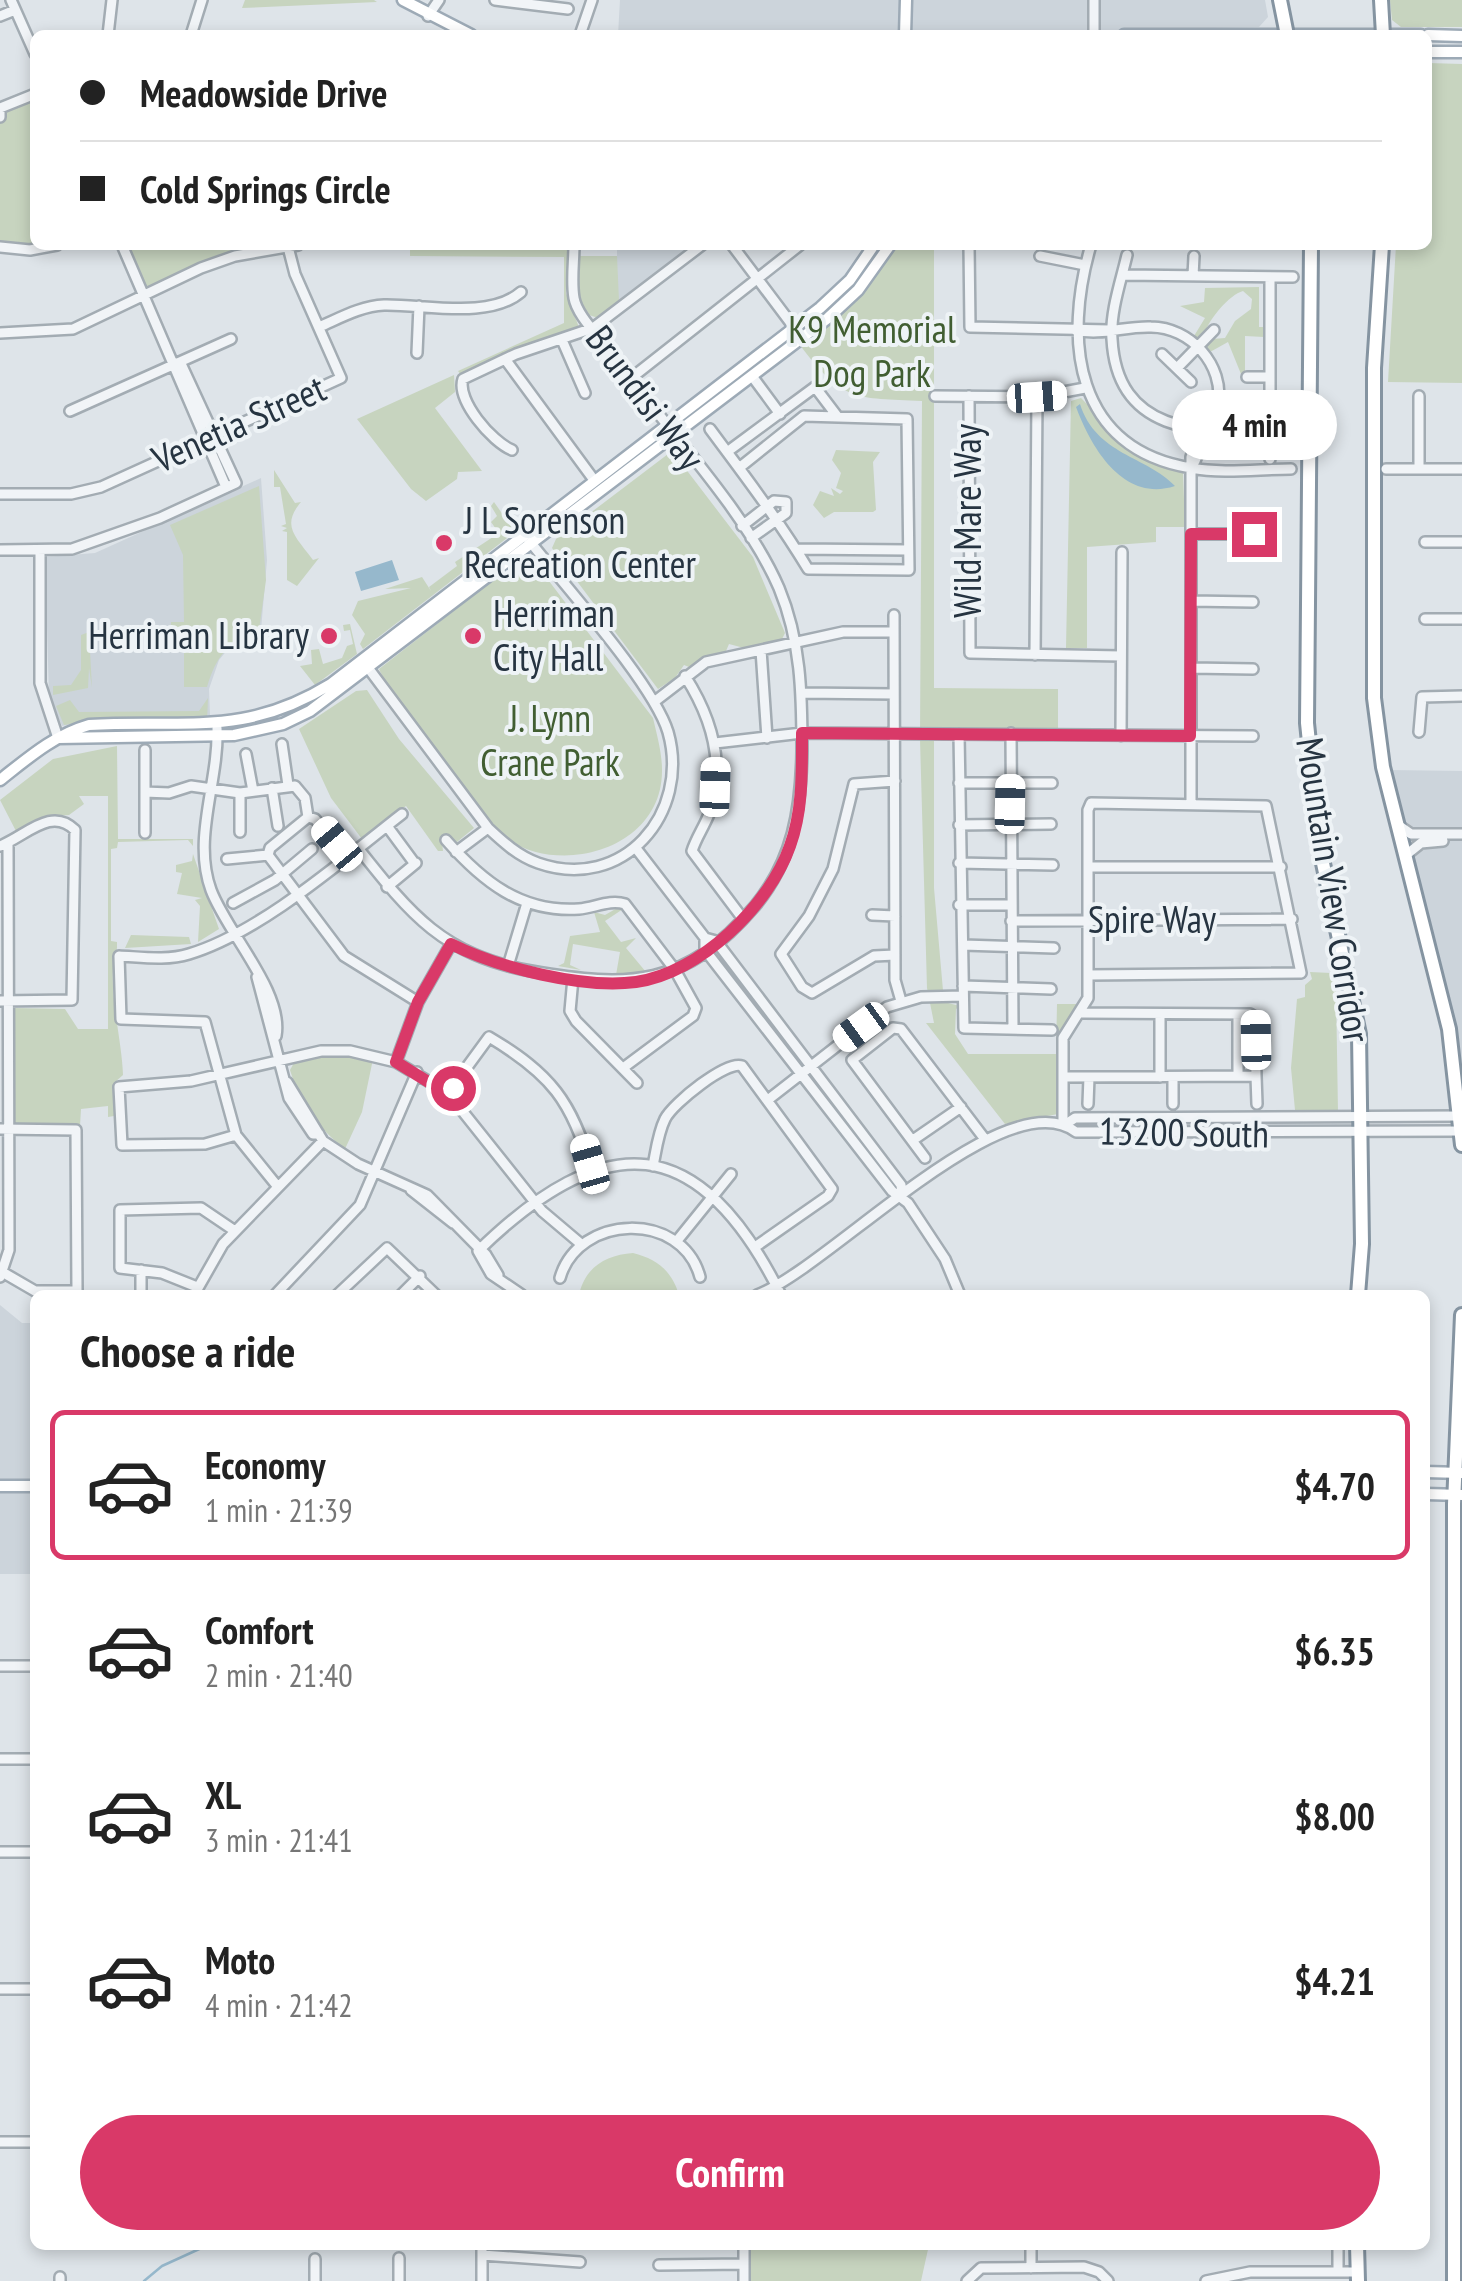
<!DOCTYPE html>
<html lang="en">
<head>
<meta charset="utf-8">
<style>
  body { margin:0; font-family:"PT Sans Narrow",sans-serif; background:#f2f2f2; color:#222; height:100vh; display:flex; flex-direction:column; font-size:38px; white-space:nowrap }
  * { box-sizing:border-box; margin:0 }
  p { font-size:32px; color:#767676 }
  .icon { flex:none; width:55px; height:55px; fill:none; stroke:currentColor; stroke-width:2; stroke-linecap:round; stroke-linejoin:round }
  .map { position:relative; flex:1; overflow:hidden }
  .panel { position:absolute; left:30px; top:1290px; width:1400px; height:960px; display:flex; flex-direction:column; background:#fff; border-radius:15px; box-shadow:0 5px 15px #0003 }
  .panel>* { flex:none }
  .hud { position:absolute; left:30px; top:30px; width:1402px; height:220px; border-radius:15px; box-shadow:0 5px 15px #0003; display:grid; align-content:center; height:220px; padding:0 50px; background:#fff }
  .end { position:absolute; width:45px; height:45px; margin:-22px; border:12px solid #d93968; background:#fff; box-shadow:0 0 0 5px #fff }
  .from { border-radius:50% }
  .bubble { position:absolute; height:70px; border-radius:35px; background:#fff; box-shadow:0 5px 15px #0003; font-size:32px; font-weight:700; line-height:70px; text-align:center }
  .car { position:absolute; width:30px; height:60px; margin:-30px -15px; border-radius:12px; box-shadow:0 0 8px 2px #0007; background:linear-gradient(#fff 24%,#345 0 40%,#fff 0 76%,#345 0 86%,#fff 0) }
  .hud b { display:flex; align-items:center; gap:35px; height:95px; font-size:38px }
  .hud b+b { border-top:2px solid #e0e0e0 }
  .hud i { width:25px; height:25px; background:#222 }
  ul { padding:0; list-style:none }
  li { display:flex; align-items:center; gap:30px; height:150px; margin:0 20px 15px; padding:0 30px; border:5px solid transparent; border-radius:15px }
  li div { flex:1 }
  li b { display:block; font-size:38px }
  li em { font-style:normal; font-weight:700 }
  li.active { border-color:#d93968 }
  li>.icon { width:90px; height:90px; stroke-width:1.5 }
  h2 { padding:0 50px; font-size:45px; line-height:120px }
  .primary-button { display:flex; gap:20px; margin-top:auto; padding:20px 50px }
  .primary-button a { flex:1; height:115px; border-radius:60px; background:#d93968; color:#fff; font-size:40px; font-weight:700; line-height:115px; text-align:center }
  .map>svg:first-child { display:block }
  .built { fill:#ccd4db }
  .green { fill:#c7d4bf }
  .water { fill:#96b8cc }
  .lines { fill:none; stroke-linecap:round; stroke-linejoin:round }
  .stream { stroke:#96b8cc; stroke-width:2.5 }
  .minor-casing { stroke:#a3acb3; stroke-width:14 }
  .major-casing { stroke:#9daab6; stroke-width:15 }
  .highway-casing { stroke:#8594a1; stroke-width:18 }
  .minor { stroke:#f1f4f7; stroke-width:9 }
  .major { stroke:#fff; stroke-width:10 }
  .highway { stroke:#fff; stroke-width:12 }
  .route { stroke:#d93968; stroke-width:12 }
  .poi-dot { fill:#d93968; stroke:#eef3f6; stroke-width:4 }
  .labels { text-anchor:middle; stroke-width:8; stroke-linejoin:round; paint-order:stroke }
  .park-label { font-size:38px; fill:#415e32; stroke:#eef3f6 }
  .street-label { font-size:38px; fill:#263441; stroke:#eef3f6 }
  .poi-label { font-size:38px; fill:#263441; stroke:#eef3f6; text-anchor:start }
</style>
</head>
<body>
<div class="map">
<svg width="1462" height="2281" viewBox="0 0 1462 2281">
  <rect width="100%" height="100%" fill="#dee4e9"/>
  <path class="built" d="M620,0H1265L1268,17L1259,27L887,35H618Z
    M617,245H702L617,311Z
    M261,478L267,560L261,630L233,643L219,660L209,689L210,715L89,720L62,726L49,696L45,557L95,553Z
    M1389,770L1462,771V1079L1441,966Z
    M0,1305L22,1323H35V1574H0Z"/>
  <path class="green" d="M245,0H374L377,2L242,8Z
    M1390,0H1462V27H1401L1392,20Z
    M1428,63L1462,64V383L1388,382L1396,245H1428Z
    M35,94V245H57L0,247V108Z
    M122,245H298L235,256L145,295Z
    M410,245H568L566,293L580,330L500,356L461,375L458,371L564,323V257L410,256Z
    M895,245H934V688L1058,689V732L934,729V888L944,1002L960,1006L956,1009L955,1034L968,1054H1056L1057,1004H1083L1061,1033L1058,1114L1005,1124L926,1023H934L927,988L920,739L922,401C856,398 842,402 800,345L857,298Z
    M578,256H617L619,301L598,318L589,315L578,297Z
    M1259,287V327H1265L1264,337L1245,336V374H1241L1228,342L1210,352L1206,347L1212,339L1225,338L1235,321L1251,309L1252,299L1243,291C1229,295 1210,318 1204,334L1198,338L1194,336L1205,318L1180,306L1204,302L1205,288Z
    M454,375L455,392L435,408L482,471L458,472L457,479L426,501L411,489L357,419Z
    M1081,398L1135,453L1183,471L1185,527H1156V542L1087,547V648H1066L1071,401Z
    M836,450L880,452L873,462L876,510L873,512H834L824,518L813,505L820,491L834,496L831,488L840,494L843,491L836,488L841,473L832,460Z
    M672,451L753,557L785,633L781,641L744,648L729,644L726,651L689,667L684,665L675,678L658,689L552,548L556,539Z
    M274,470L295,503L301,502C281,526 295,536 313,560L319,558L297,586L287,580V532L282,531L287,528L281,526L286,524L280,487H274Z
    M259,486L266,580L259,630C228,643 217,654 207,687H184V639L171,638V622H184L183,555L170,525Z
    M494,502L515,532L363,649L360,644L365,634L352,615L358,601L411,588L385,589L422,577L431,591L429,587L457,566L455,562L493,537L496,529L491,522L497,516L491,506Z
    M530,556L653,718C657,735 662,753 662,770C663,852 552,880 498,832C480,815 388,691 379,669L523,557Z
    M350,624L357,654L315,685L300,666L312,664L311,650L319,649L323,664L342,658L347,646L353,644L350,630L344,631L343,625Z
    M89,632L92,688L89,668L88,688L53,695V686L71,685L81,670V635Z
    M367,690L399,739L474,828L457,842L447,838L442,842L443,851H438L406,806L362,839L331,798L299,729L356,691Z
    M208,698L207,720L90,721L64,725L56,706L70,700L79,712L199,711Z
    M117,746L118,839H193V846L188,840L118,842L117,848L111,849V941L117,942V948C105,981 122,1037 123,1075L114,1083V1116L108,1117V1106L81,1109L80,1126L14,1124L13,1008L65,1009L78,1029H108V796H79L84,804L69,815L45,817L17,833L0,800L53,759Z
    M193,854L219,929L198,942L200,906L195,900L202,898L177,894L182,873L176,872V865L192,861Z
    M619,907L623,909L605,921L621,942L636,938L626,948L646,972L616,975L620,952L573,944L570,965L581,970L558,966L564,963L570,936L600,932L594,912L605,915Z
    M131,935L189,937L191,944L125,948Z
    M1310,972L1331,973L1336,991L1338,1112L1295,1110L1291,1068L1297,999L1305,997V985L1312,979Z
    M328,1056L373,1059L362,1112L345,1149C318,1128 300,1103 290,1070L295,1061Z
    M633,1253C657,1259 672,1271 679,1295H579C585,1267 606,1255 633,1253Z
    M749,2245H929L921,2281H749Z"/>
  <path class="water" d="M1080,404C1096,455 1147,456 1175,486C1123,503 1091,447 1076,407Z
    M392,560L399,580L361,591L355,572Z"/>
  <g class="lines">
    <path class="stream" d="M144,2281L162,2266L208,2245"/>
    <defs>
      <path id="minor" d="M11,0L35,54
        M495,0L568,9
        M1094,0V35
        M0,16L15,10
        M428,16L439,0
        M108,35L112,0
        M191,35L202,0
        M580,35L592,0
        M0,117V108L35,94
        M122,245L226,487
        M732,245L802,338
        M969,245L970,327L1109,330
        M1091,245C1063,340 1074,449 1191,468C1223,474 1259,469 1291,469
        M0,247L30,250L57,245
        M1127,255C1121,281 1110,312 1112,339C1117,433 1198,433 1270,432
        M1040,256L1085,265
        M1123,275L1293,277
        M1193,276L1194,256
        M1270,277V459
        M319,327C340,318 361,306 384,305C424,304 489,320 521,292
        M1075,330C1102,336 1124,326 1151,327C1190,327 1225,365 1218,405C1215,424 1202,443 1195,461
        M0,333L73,329L201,268L235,256L298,245
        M562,340L585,393
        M417,353L419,306
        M1162,354L1191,382
        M505,359L594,480
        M1177,368L1214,330
        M752,376L780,414
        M1247,377H1270
        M630,379L800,245
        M935,396L1037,397L1085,388
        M969,396L970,653L1121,656
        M70,411L231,339
        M710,429C744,475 778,519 808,569L909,570L907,419L804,416L739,468
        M512,450C492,442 456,400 463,379L516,354L593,328L702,245
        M727,452L815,387L837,416
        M1386,469H1462
        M1419,469V396
        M0,494H71L101,487L341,378L295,274L288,247
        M742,526L774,501L786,502V513L751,538
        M1191,534H1254
        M1425,542H1462
        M796,549L908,550
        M0,550L72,549L160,518L236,483L182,366L176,363
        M40,550V683L58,738
        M1191,601L1253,602
        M894,615L895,980L901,1001
        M1425,619H1462
        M761,650L767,738
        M1035,655L1037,397
        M366,665L488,828C503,842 518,856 538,863C623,893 691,813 668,732C653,683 563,584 528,539
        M1191,668L1253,669
        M685,676C712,718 726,765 709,814C704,827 696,838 692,851L743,919
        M802,693L894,694
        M654,702L706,662L843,632H894
        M217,728C219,782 192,838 211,890C227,933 284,992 276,1036
        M1419,732L1422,697L1462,696
        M1011,733L1013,1029
        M959,734L964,1028L1052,1030
        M1121,736L1122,552
        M715,743L802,733L1253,736
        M282,744L288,785
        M246,754L253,791
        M895,781L854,784L833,869L809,916L781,954L802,987L812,993L874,956L895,955
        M959,783H1052
        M272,788L278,826
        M145,792L169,793L191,786L240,793L295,786L305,798L308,817
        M240,793V832
        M1191,802V457L1198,438L1206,433
        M308,817L315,819L337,845
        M959,825L1051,824
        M1398,825L1411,834H1462
        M387,826L415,864
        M145,833V750
        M446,840C482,881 521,913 579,909C594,908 610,899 625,904L675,970L696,1008L693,1016L623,1068
        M0,846C26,836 51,806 75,830L72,1000L0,1001
        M635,847L705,938L716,941L901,1185L902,1194
        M358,848C411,915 443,955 531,971C629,988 685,988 755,906C793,860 801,809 802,751C802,694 801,641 779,588C745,509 659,420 607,348C597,334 577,315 574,298C571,281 574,262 574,245
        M456,852L488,828
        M268,855L344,956L418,1002
        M268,855L270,848L308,817
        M1406,855L1421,843L1443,841
        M227,859L268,855
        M959,863L1053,865
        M1088,867H1281
        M387,887L416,863
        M233,903L275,880L312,849
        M959,905H1010
        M872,915L895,916
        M1011,921L1292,919
        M705,938V950L892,1191L908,1203L945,1259L960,1295
        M963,945L1054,948
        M508,966L527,903
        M257,977L289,1098L313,1134H319
        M573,978L570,1011L576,1021L637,1083
        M963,986L1051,989
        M1238,1014V1076
        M1160,1015V1077
        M396,1062L418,1002L451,944
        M1256,1076L1257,1104
        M1064,1077L1256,1076L1255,1017L1250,1014L1083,1013
        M1173,1077V1104
        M287,1082L323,1141L358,1164L427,1195L486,1255L498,1275
        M448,1093L489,1037C551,1074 572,1101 592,1171
        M769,1099L887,1007L921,997L963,996
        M1088,1104L1089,1077
        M1063,1124V1038L1088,998V810L1091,803L1266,806L1301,973L1089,975
        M1066,1124L1075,1118L1461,1116
        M0,1129L76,1130L77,1291H35L4,1273
        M236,1135L205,1144L122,1145L119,1087L191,1081L321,1051H350L396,1062L448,1093L542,1211L581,1244
        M913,1140L961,1107
        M925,1158L852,1060L893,1028L901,1029L984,1138
        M653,1166C656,1151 658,1133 665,1119C673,1103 727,1060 742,1066L832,1189L828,1196L755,1247
        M278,1187L236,1135L205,1022L121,1019L119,956C141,957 167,961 189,954C260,933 344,859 402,814
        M411,1190L453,1223
        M676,1242L731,1174
        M478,1251C605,1127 699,1130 781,1295
        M478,1251L491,1274L522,1295
        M141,1270V1295
        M0,1277L9,1250L8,843
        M560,1278C578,1214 682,1210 700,1277
        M197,1287L162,1273L120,1268V1210L201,1208L235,1231
        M194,1295L223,1244L323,1141
        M275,1295L360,1205L417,1072
        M337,1295L387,1248L436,1295
        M401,1295L420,1276
        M757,1295C828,1269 1005,1078 1076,1132L1462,1131
        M0,1666H35
        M0,1759H35
        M0,1852H35
        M0,1989H35
        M0,2142H35
        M482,2245V2281
        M744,2245V2281
        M1031,2245V2268
        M1338,2245V2272
        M482,2255L580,2262
        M399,2258V2281
        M315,2259V2281
        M659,2265L744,2264
        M60,2281V2277
        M967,2281L981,2268L1084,2267L1099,2272L1108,2281
        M1206,2281L1250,2272H1357"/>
      <path id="major" d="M403,0L471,35
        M905,35L906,0
        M1124,35H1421
        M1428,35L1462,36
        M1428,52H1462
        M58,738L234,735L283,724L310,711L828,318L858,290L890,245
        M0,780C28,758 54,735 89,725C185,719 243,738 331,684L820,308L850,280L874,245
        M1425,1472L1462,1473
        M0,1486H35
        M1425,1494L1462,1495"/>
      <path id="highway" d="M1280,0L1287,35
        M1381,0L1383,35
        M1311,245L1307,723L1320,849L1359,1034L1362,1244L1358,1295
        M1382,245L1374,368V698L1383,767L1449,1029L1462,1145
        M1357,2245L1358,2281
        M1454,2281V1504L1462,1315"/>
    </defs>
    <use href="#minor" class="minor-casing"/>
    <use href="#major" class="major-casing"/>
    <use href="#highway" class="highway-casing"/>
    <use href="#minor" class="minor"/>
    <use href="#major" class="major"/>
    <use href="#highway" class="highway"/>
  </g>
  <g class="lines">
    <path class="route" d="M453,1088L448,1094L396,1062L418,1002L451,944C499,968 583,989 636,982C700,973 769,906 790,846C803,810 802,772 802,733L1190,736L1191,534H1254"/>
  </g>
  <g class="poi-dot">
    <circle cx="444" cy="543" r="10"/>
    <circle cx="329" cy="636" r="10"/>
    <circle cx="473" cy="636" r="10"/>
  </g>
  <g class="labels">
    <g class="park-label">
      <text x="872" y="343">K9 Memorial<tspan x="872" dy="44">Dog Park</tspan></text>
      <text x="550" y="732">J. Lynn<tspan x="550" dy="44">Crane Park</tspan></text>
    </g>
    <g class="street-label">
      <text transform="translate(645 398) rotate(53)" y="13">Brundisi Way</text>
      <text transform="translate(239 424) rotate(-24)" y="13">Venetia Street</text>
      <text transform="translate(968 521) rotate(-90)" y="13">Wild Mare Way</text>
      <text transform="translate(1333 890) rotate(81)" y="13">Mountain View Corridor</text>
      <text x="1152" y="933">Spire Way</text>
      <text transform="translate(1184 1133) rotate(1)" y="13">13200 South</text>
    </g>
    <g class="poi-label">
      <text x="464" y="534">J L Sorenson<tspan x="464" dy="44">Recreation Center</tspan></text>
      <text x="493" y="627">Herriman<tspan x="493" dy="44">City Hall</tspan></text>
      <text x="309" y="649" text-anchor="end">Herriman Library</text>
    </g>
  </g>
</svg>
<i class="end from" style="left:453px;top:1088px"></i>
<i class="end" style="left:1254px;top:534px"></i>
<div class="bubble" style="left:1172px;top:390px;width:165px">4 min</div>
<i class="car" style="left:1037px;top:397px;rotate:86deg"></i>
<i class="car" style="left:715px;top:787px;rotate:2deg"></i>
<i class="car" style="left:1010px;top:804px;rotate:1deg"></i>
<i class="car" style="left:337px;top:844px;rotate:320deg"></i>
<i class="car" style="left:861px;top:1027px;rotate:234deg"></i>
<i class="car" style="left:1256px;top:1040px;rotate:359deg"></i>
<i class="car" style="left:590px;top:1164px;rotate:344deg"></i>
<div class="hud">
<b><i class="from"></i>Meadowside Drive</b>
<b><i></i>Cold Springs Circle</b>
</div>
<section class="panel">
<h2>Choose a ride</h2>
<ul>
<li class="active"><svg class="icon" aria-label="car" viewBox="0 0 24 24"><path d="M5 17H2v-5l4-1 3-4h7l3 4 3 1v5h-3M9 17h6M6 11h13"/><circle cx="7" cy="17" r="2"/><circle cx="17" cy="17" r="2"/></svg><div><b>Economy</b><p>1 min · 21:39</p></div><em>$4.70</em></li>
<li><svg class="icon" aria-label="car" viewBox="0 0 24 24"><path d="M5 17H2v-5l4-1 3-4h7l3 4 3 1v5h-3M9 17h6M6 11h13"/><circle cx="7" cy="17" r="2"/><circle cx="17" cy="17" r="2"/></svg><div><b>Comfort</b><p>2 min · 21:40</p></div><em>$6.35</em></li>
<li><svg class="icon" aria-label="car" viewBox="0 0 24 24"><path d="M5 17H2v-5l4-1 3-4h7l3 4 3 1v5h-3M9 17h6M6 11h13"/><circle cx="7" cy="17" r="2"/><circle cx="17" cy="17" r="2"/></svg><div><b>XL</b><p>3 min · 21:41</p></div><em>$8.00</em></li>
<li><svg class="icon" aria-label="car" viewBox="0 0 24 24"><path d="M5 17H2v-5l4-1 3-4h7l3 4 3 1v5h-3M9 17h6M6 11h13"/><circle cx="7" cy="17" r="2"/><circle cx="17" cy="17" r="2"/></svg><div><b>Moto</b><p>4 min · 21:42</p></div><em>$4.21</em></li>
</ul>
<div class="primary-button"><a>Confirm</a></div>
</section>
</div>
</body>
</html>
